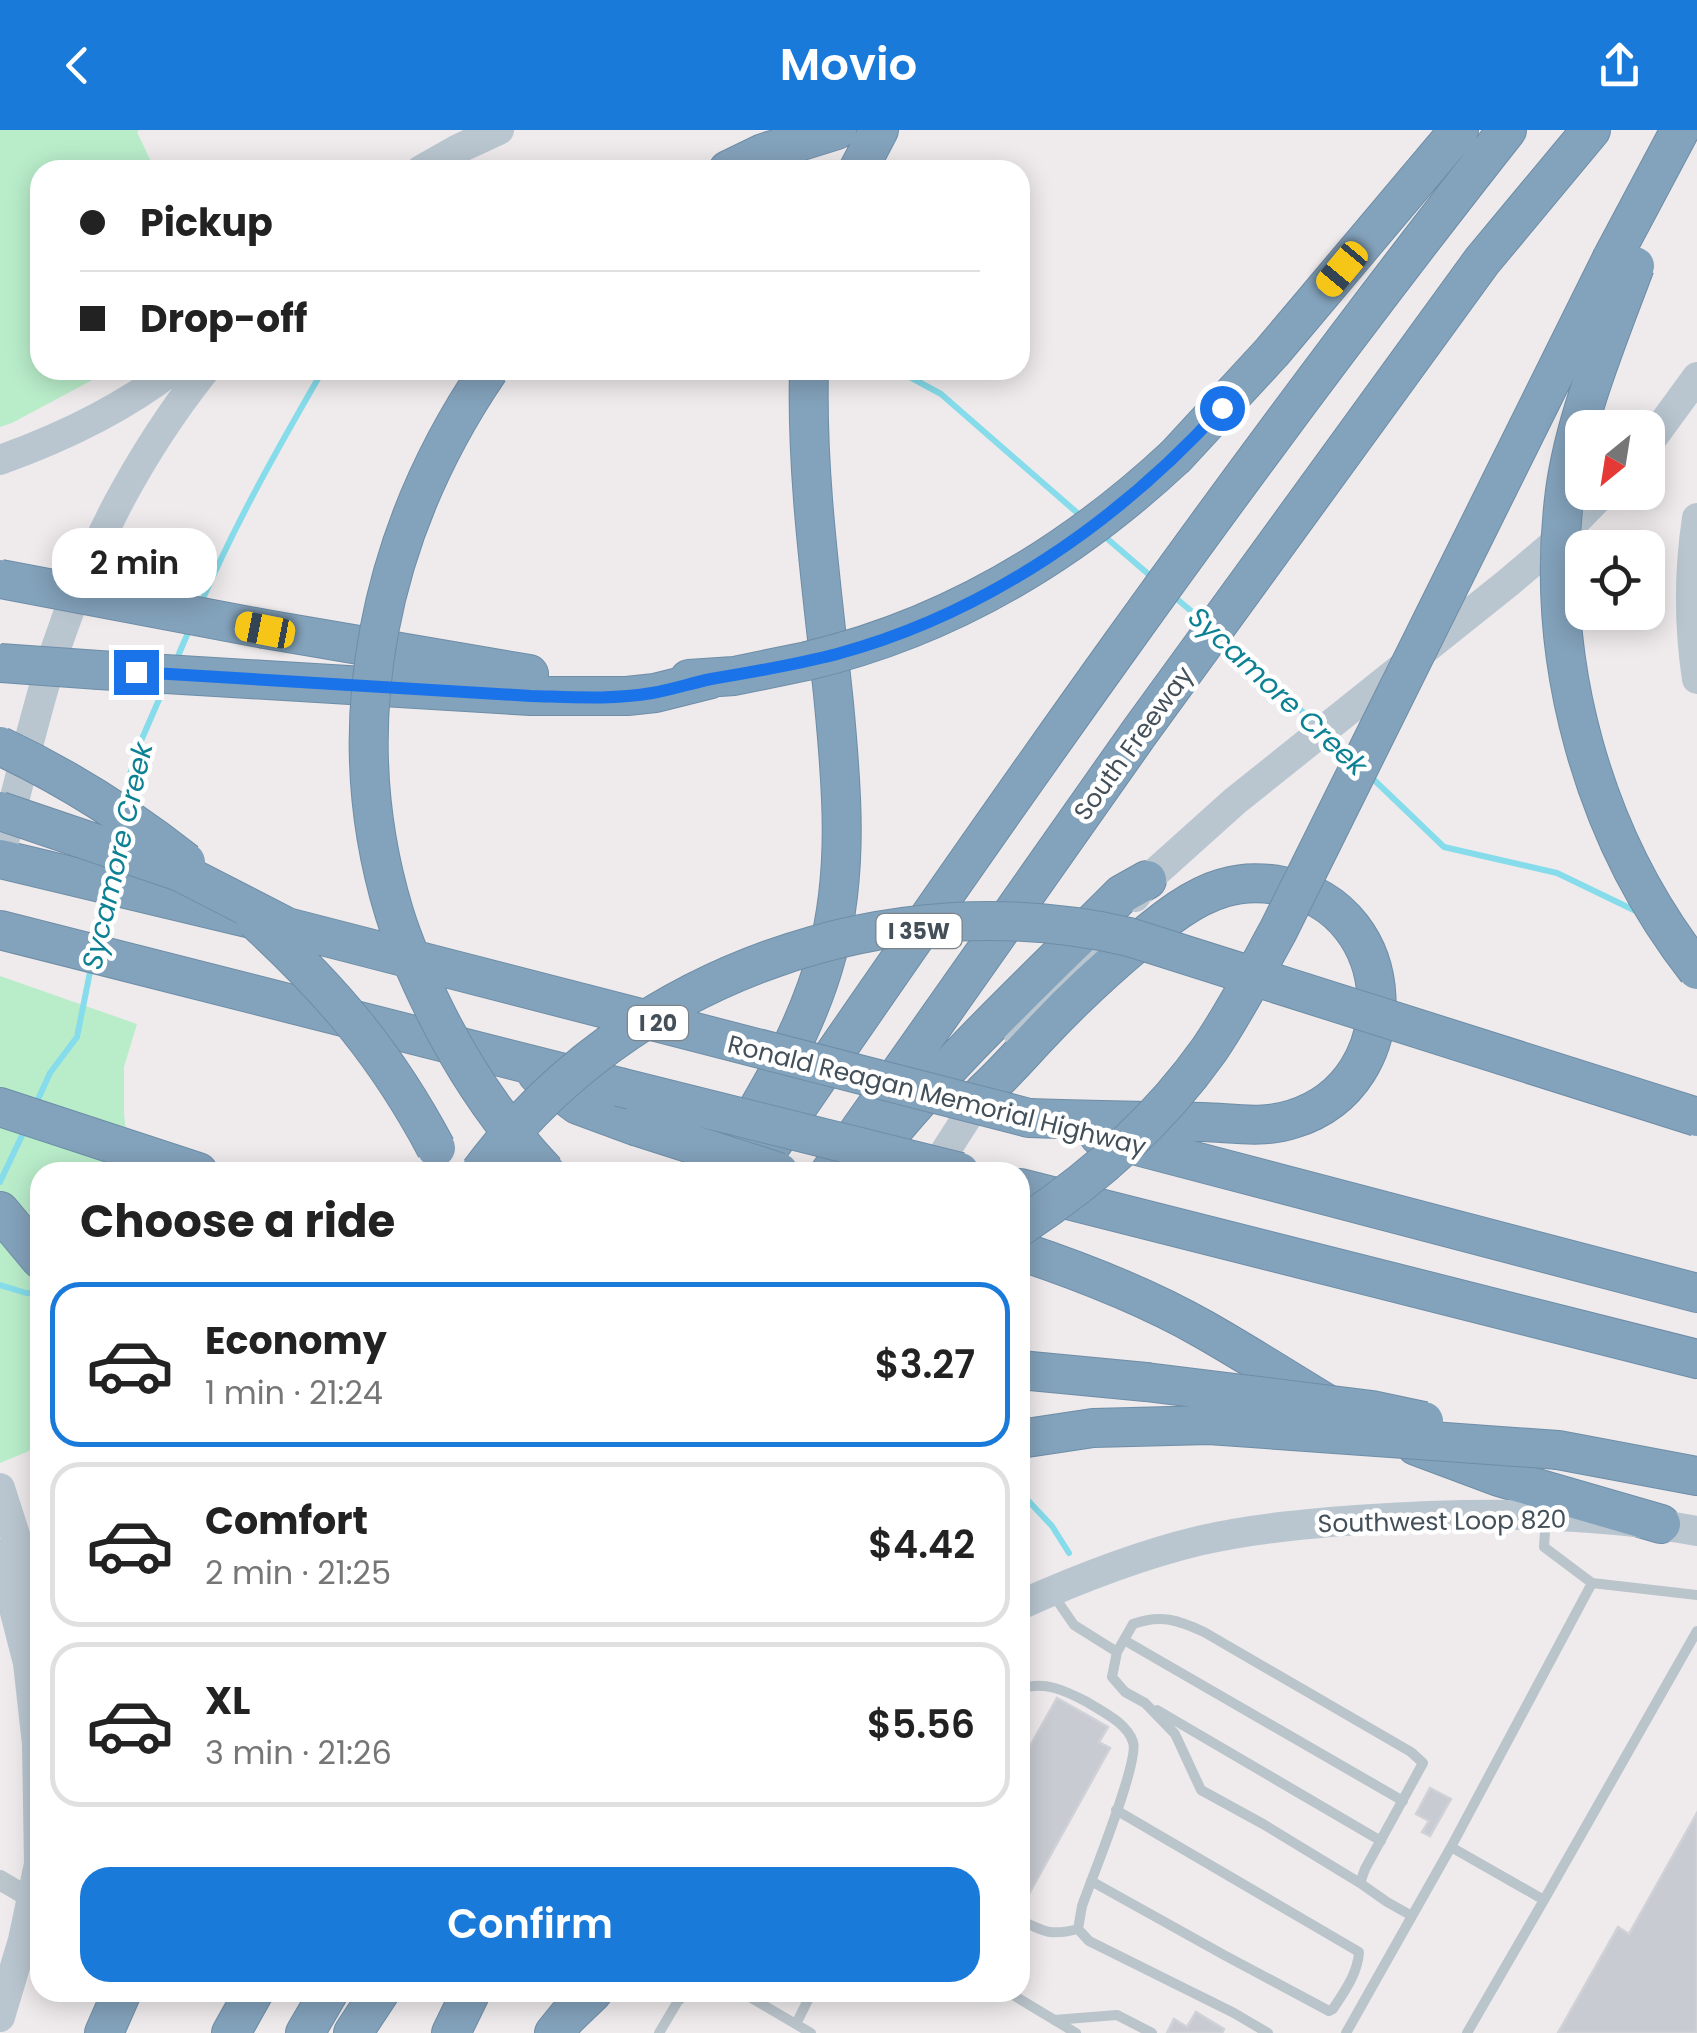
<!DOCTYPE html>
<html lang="en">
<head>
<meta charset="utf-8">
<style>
  body { margin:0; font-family:Poppins,sans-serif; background:#f2f2f2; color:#222; height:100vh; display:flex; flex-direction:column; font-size:38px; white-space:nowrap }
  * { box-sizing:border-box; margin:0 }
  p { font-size:32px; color:#767676 }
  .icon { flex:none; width:55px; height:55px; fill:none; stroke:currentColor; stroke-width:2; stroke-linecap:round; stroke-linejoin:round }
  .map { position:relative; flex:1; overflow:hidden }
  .details { position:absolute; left:30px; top:1032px; width:1000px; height:840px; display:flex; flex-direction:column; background:#fff; border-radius:30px; box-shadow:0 5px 25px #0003 }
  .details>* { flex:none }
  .banner { position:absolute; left:30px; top:30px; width:1000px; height:220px; border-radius:30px; box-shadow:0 5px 25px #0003; display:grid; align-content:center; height:220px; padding:0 50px; background:#fff }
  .needle { width:65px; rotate:210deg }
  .buttons { position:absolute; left:1565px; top:280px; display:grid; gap:20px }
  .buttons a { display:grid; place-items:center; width:100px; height:100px; border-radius:20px; background:#fff; box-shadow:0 5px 25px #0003; font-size:50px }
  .end { position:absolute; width:45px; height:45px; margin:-22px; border:12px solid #1a73e8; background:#fff; box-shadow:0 0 0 5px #fff }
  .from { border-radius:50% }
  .bubble { position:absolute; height:70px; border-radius:30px; background:#fff; box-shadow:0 5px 25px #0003; font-size:32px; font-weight:600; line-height:70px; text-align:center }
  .car { position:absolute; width:30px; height:60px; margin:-30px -15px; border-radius:12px; box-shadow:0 0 8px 2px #0007; background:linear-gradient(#f5c518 24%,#345 0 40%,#f5c518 0 76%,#345 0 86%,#f5c518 0) }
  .banner b { display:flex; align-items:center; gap:35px; height:95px; font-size:38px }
  .banner b+b { border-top:2px solid #e0e0e0 }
  .banner i { width:25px; height:25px; background:#222 }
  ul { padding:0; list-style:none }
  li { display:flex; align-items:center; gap:30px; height:165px; margin:0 20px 15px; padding:0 30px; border:5px solid #e0e0e0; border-radius:30px }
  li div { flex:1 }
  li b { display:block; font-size:38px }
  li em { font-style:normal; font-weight:600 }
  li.selected { border-color:#1a7ada }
  li>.icon { width:90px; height:90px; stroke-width:1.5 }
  h2 { padding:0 50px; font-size:45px; line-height:120px }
  .button { display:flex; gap:20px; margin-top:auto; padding:20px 50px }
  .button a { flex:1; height:115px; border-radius:30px; background:#1a7ada; color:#fff; font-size:40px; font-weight:600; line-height:115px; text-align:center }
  header { display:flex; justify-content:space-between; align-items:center; height:130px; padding:0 50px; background:#1a7ada; color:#fff; font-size:45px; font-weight:600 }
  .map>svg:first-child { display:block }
  .green { fill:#b9edca }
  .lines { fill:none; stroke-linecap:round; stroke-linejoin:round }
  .stream { stroke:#86dcea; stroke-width:6 }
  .building { fill:#c8cbd1; stroke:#d0d2d8; stroke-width:2.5 }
  .motorway-casing { stroke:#6e8da7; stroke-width:40 }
  .service { stroke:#bac4cb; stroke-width:10 }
  .minor { stroke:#bac4cb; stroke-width:20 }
  .secondary { stroke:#b9c6d0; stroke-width:30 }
  .motorway { stroke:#83a2bb; stroke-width:38 }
  .motorway-bridge-casing { stroke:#6e8da7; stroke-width:40; stroke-linecap:butt }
  .motorway-bridge { stroke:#83a2bb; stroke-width:38 }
  .route { stroke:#1a73e8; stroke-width:12 }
  .labels { text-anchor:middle; stroke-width:9; stroke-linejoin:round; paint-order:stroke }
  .shield { fill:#fff; stroke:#7c848b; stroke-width:2.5 }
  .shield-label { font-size:22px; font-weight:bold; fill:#445059 }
  .street-label { font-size:25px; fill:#445059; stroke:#fff }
  .water-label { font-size:28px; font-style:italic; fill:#0d8194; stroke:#fff }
</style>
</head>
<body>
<header><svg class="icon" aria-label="back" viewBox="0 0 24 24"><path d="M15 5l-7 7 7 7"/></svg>Movio<svg class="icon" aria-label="share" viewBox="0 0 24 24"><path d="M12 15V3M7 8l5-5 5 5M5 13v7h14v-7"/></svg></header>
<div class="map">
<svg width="1697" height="1903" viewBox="0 0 1697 1903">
  <rect width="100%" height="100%" fill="#efebec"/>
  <path class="green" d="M0,0H139L137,2L155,40H40V240H111L12,293L0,297Z
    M0,846L137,894L124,937V983L130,1042H40V1299L29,1321L0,1333Z"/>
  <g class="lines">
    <path class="stream" d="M897,240L941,264L1082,387
      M1103,405L1154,449
      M1171,464L1203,491
      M201,473C236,392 279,316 323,240
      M1224,509L1318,596
      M175,533L190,498
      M1330,608L1350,627
      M1370,646L1444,717L1557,743L1642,784
      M124,673L134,627L164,558
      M97,811L105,769
      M35,976L50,943L77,907L91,837
      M0,1052L26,997
      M0,1155L26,1163H40
      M1020,1362L1052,1396L1069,1423"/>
  </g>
  <path class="building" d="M1057,1568L1108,1597L1099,1612L1110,1618L1020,1780V1634Z
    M1430,1658L1451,1669L1430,1706L1422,1702L1429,1691L1416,1684Z
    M1697,1683V1903H1558L1618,1797L1629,1804Z
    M1196,1882L1224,1899L1222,1903H1167L1174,1889L1187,1897Z"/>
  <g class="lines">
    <defs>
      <path id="motorway" d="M728,40L763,23L837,0
        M858,40L879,0
        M1612,128L1680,0
        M1176,326L1272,222L1459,0
        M265,499L529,544
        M99,540L531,566H627L655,563L711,549
        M689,549L734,546L807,531
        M0,729L260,791
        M0,800L619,957
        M537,944L578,975L635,996
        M983,963C1004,944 1021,924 1041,903C1072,870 1105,839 1140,810C1164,790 1192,767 1223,758C1242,752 1263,752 1283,756C1403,779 1409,953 1293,989C1262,999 1234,993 1203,992C1145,991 1087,990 1029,988
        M0,977L198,1042
        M1099,1006L1697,1163
        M863,1037C940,938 1034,852 1122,764L1147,750
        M720,1042C762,973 806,903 827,824C849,741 842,658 834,574C823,464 806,351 809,240
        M753,1042C995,689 1241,337 1507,0
        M830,1042L1139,603L1482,131L1591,0
        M1020,1058L1697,1229
        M0,1081L40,1129
        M1020,1121C1083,1142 1145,1166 1203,1199C1247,1224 1291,1252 1334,1278
        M1020,1240L1146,1252
        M1416,1316L1499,1347L1661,1394
        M1558,1320L1697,1346
        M104,1903L122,1862
        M231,1903L254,1862
        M305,1903L329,1862
        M353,1903L380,1862
        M451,1903L471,1862
        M554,1903L567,1887L593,1862"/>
    </defs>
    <use href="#motorway" class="motorway-casing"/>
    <path class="service" d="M1546,1387L1544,1417L1592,1453L1697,1465
      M1054,1466L1074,1495L1117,1522
      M1124,1510L1403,1671
      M1020,1559C1044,1550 1066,1561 1087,1572C1103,1582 1127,1593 1133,1612C1140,1631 1091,1750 1082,1776L1078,1799L1089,1811L1234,1883L1268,1903
      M1157,1580L1381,1711
      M1451,1717L1592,1453
      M1091,1751L1224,1825L1329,1881L1333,1879C1344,1862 1358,1843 1359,1822L1116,1680
      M1544,1770L1697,1501
      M1412,1786L1451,1717L1544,1770L1467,1903
      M1020,1790C1044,1802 1051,1806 1078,1799
      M741,1862L811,1903
      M1008,1862L1076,1903
      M1054,1890L1117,1885L1152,1903
      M796,1894L812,1862
      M659,1903L678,1871L688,1862
      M1346,1903L1412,1786L1387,1772L1360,1753L1263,1694L1201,1660L1175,1604L1145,1573L1125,1562L1112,1547L1117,1522L1133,1494C1161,1484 1178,1490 1204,1502L1411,1622L1423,1633L1365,1739L1360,1753"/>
    <path class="minor" d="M0,1750L32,1769"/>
    <path class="secondary" d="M421,40L458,19L499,0
      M1648,314L1697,247
      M0,330C61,308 121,280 172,240
      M1697,388C1689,441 1689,496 1697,549
      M0,727C18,658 33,588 55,521C88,421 139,323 205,240
      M1135,767L1147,750L1235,671L1509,452L1549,418L1604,362
      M1019,905L1097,809
      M932,1042L987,956
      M0,1358L32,1458L40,1489
      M0,1424L28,1533L37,1614L39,1734
      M1020,1475C1078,1449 1136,1426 1198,1411C1250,1399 1304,1394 1356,1390C1469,1382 1586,1381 1697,1401
      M0,1887L23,1810L40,1729"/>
    <use href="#motorway" class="motorway"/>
    <defs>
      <path id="motorway-bridge" d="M1635,136C1609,206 1575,287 1565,361C1543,529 1593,708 1697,840
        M489,240C380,400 337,594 394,782C405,818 421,853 438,887C467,944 502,996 546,1042
        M0,449L265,499
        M807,531C947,498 1071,424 1176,326
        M0,533L99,540
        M0,616C66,647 129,687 186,732
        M0,681L180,742L287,797L1029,988
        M255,790C333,862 386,924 436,1018
        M619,957L960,1042
        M635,996L779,1042
        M480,1042C626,845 890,751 1129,807L1697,987
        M1020,1097C1093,1049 1158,992 1209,920C1235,882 1256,841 1278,801L1612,128
        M1146,1252L1372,1280L1424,1291
        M1020,1309L1093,1298L1209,1295L1558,1320"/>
    </defs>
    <use href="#motorway-bridge" class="motorway-bridge-casing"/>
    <use href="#motorway-bridge" class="motorway-bridge"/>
  </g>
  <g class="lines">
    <path class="route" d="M136,542L531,566C571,567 612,570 652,563C672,560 691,553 711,549C753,542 795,535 837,524C986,484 1119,391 1222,278"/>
  </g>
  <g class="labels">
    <g class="shield">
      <rect x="876.5" y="784" width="85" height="34" rx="8"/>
      <rect x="628" y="876" width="60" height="34" rx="8"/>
    </g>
    <g class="shield-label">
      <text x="919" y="809">I 35W</text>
      <text x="658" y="901">I 20</text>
    </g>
    <g class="street-label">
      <text transform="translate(1133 613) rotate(-54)" y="9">South Freeway</text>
      <text transform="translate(937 965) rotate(14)" y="9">Ronald Reagan Memorial Highway</text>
      <text transform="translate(1442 1391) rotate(-1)" y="9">Southwest Loop 820</text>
    </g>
    <g class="water-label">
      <text transform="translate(1278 561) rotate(43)" y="10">Sycamore Creek</text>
      <text transform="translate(117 726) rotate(-77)" y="10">Sycamore Creek</text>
    </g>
  </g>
</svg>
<div class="buttons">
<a><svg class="needle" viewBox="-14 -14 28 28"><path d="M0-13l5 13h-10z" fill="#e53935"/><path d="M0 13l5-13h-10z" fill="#767676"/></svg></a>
<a><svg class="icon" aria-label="locate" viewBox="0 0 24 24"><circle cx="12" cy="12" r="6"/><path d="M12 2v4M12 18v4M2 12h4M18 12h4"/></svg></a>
</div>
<i class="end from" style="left:1222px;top:278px"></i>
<i class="end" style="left:136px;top:542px"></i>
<div class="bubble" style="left:52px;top:398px;width:165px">2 min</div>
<i class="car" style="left:1342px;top:139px;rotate:220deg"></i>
<i class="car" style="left:265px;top:500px;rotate:281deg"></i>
<div class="banner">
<b><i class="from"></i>Pickup</b>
<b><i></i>Drop-off</b>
</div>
<section class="details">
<h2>Choose a ride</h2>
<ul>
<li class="selected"><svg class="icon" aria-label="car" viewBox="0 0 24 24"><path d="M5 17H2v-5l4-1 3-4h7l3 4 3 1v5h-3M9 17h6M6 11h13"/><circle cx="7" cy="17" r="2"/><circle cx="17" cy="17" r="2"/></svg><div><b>Economy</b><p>1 min · 21:24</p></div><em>$3.27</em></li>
<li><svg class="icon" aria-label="car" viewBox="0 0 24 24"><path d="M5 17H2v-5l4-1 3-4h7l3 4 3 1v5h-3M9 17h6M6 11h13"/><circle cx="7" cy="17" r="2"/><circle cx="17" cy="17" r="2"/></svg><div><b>Comfort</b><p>2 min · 21:25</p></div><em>$4.42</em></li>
<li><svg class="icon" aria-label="car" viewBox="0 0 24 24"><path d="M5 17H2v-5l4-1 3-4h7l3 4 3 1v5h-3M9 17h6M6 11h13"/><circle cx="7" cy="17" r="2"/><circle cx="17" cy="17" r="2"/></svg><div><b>XL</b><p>3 min · 21:26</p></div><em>$5.56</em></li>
</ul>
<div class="button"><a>Confirm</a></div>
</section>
</div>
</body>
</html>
